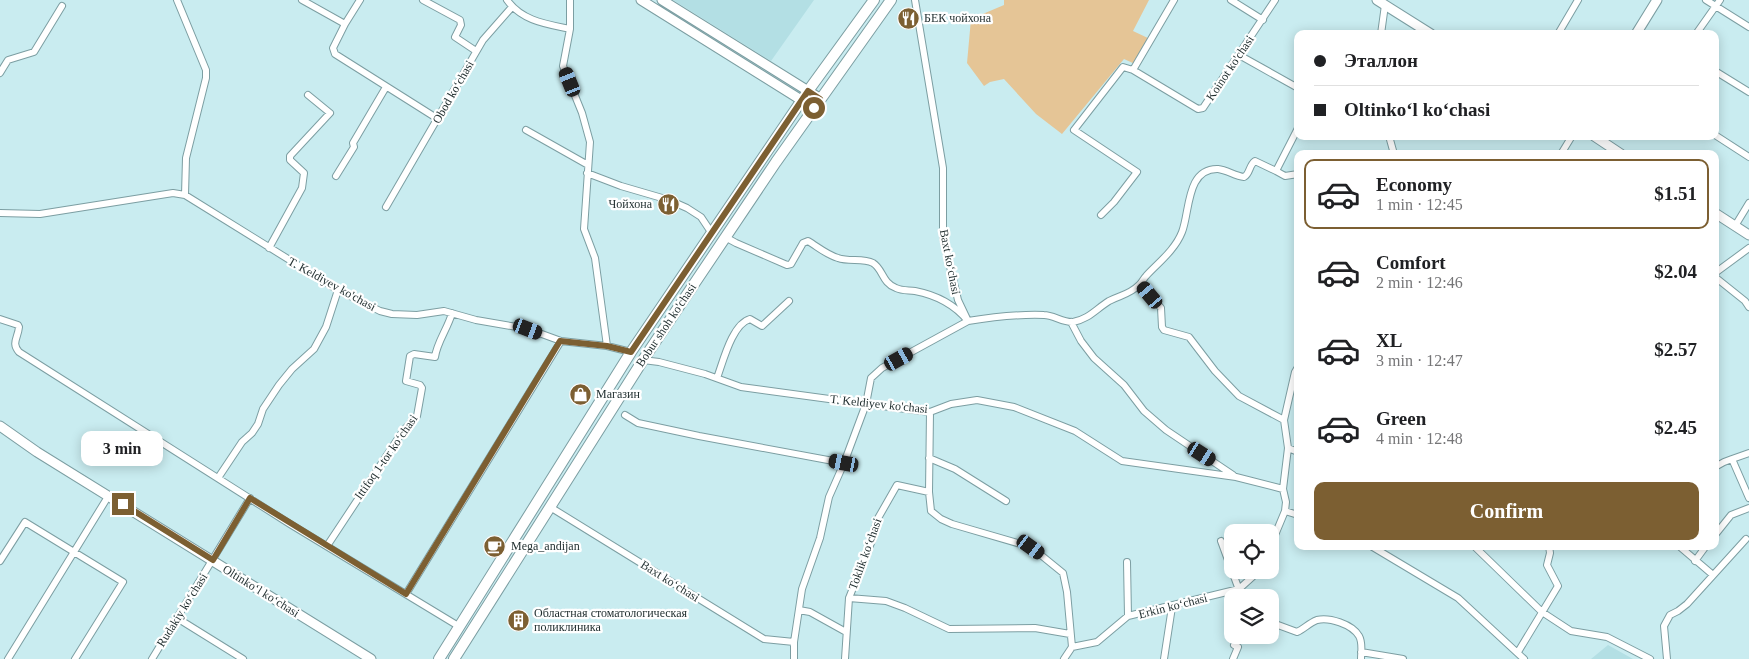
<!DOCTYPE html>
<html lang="en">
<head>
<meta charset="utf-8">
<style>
  body { margin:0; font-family:"Times New Roman",serif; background:#f2f2f2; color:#202124; height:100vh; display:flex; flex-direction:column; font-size:19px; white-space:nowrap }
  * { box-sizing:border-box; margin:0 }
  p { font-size:16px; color:#757577 }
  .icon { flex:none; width:28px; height:28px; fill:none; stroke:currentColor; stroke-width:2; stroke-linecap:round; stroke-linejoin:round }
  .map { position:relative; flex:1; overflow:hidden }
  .sheet { position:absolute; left:1294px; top:150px; width:425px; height:400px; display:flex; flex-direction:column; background:#fff; border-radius:10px; box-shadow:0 2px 12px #0003 }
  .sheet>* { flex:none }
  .hud { position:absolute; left:1294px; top:30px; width:425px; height:110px; border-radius:10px; box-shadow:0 2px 12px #0003; display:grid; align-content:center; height:110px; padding:0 20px; background:#fff }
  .buttons { position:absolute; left:1224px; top:524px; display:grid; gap:10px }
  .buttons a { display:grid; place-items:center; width:55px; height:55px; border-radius:10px; background:#fff; box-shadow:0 2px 12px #0003; font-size:25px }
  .end { position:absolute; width:22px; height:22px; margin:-11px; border:6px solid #7c5f32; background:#fff; box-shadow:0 0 0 2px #fff }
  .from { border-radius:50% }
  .bubble { position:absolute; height:35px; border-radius:10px; background:#fff; box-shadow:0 2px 12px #0003; font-size:16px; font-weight:700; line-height:35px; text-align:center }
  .car { position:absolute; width:15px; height:30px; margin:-15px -8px; border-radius:6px; box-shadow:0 0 4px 1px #0007; background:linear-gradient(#222 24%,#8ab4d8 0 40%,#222 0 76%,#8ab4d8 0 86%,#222 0) }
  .hud b { display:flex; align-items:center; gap:18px; height:48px; font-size:19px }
  .hud b+b { border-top:1px solid #e0e0e0 }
  .hud i { width:12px; height:12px; background:#202124 }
  ul { padding:9px 0 0; list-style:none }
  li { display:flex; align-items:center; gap:15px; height:70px; margin:0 10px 8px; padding:0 10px; border:2px solid transparent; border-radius:10px }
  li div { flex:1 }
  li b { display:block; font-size:19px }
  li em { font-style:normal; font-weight:700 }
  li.active { border-color:#7c5f32 }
  li>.icon { width:45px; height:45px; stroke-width:1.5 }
  .cta { display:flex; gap:10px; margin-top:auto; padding:10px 20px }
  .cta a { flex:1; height:58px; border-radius:10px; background:#7c5f32; color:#fff; font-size:20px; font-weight:700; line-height:58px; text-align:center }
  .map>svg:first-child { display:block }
  .built { fill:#b3dfe4 }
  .green { fill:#e5c596 }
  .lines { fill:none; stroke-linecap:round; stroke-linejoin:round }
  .street-casing { stroke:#7c9ea2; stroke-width:8 }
  .secondary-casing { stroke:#7c9ea2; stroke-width:11 }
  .primary-casing { stroke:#7c9ea2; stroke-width:12 }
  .street { stroke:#fff; stroke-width:6 }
  .secondary { stroke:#fff; stroke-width:9 }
  .primary { stroke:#fff; stroke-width:10 }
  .route { stroke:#7c5f32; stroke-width:6 }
  .labels { text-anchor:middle; stroke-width:4.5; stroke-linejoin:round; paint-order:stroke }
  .poi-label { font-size:12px; fill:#1e2c2d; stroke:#fff; text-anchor:start }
  .street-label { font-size:12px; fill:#1e2c2d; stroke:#fff }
</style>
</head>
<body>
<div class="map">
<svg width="1749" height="659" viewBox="0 0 1749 659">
  <rect width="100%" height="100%" fill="#c9ecf0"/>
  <path class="built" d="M673,0H814L771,61Z
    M1608,645L1633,659H1591Z"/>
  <path class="green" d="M1004,0H1149L1133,31L1150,39L1135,64L1124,59L1062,134L1036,114L1004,79L990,82L984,86L967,63L971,19L1004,5Z"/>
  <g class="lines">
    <defs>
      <path id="street" d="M177,0L206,70V78L186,158L185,195
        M302,0L345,24L360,0
        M423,0L460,20L461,25L455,37L476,51
        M507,0C522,21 546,24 570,29
        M570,0V29L563,66L582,113L590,142L584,229L595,258L607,346
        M1231,0L1263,20
        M1706,0L1749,27
        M345,24L333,48L335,54L438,119
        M1381,34L1385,5
        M1558,34L1578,0
        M1696,34L1720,0
        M1239,55L1298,88
        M1133,70L1174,0
        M1715,71L1749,92
        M0,73L8,60L34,52L62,6
        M1298,128L1276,171L1285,176L1298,174
        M526,130L588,165
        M1715,135L1749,157
        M1389,136L1394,154
        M1561,154L1572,136
        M587,173L621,186L669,200L687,208L701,217L711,232
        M336,176L354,147L353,143L386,87
        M386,207L483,40L512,7
        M0,213L40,214L173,193L185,195L338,290L380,311L392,314L417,315L444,311L476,320L528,329L561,341L607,346L631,352
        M1101,215L1114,202L1137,172L1074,130L1123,67L1133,70L1198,109L1203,108L1275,0
        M1735,226L1749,203
        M725,237L736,243L787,265L791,264L803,243L808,241C818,247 827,255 838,258C849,262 863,258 873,263C883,269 882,283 896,288C902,291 909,290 915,291C936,295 955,305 968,321C993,317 1018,314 1044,315C1053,315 1064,323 1073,322C1089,319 1096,309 1109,301C1120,295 1129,295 1139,285C1142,283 1143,279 1146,276C1158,263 1175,250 1182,232C1190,212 1186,168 1218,169C1227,170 1235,176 1244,177C1250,174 1249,165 1255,161L1276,171
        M269,248L302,188L304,173L290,160V156L330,113L308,95
        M1715,273L1749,248
        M1715,277L1745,301L1749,307
        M1141,284L1161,308L1162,327L1164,330L1189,337L1215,371L1239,396L1284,420
        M0,319L18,325L19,327C18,338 11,343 19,352L290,524L460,627
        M1071,322L1081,341L1094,358L1124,385L1144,411L1166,430L1233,475
        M643,360L659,362L705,374L741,387L866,404L930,412L951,404L977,400L1014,407L1075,431L1122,461L1236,477L1283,489
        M717,378C723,362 732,324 750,319L762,326L789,301
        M930,412L929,492L931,511L941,519L952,524L1031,547L1063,573L1067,592L1072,647
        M625,415L638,423L699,436L844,463L829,497L820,538L802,589L794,642V659
        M1288,448L1298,452
        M1749,453L1732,459L1749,498
        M929,458L955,469L1006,501
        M844,463L866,404L871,378L882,368L968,321L958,300L943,237V168L915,0
        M1715,467L1724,462L1732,459
        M218,478L242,442L252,433L258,424L263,409L279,385L292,369L314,349L326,327L338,290
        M550,507L764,639L794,642
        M1285,511L1298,515
        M1715,535L1731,515L1749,508
        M1221,541L1242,598
        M327,546L403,431L417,416L422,388L420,385L406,381L410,356L414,354L435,357C437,342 448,328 452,313
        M1371,546L1458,598L1524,659
        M1474,546L1542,612L1571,631L1607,637L1650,659
        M1679,546L1713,575
        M1270,547L1285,511L1286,502L1283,489L1288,448L1284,420L1295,372L1298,367
        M0,561L25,522L123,582L75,659
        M1695,561L1706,546
        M1127,562L1128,616
        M406,594L561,341
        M849,598L886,601L905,608L949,629L1035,628L1070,634
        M799,610L810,612L846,632
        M177,618L243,659
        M1270,622L1297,632C1304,629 1309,623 1317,620C1329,617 1352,624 1359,636C1363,643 1361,651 1361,659
        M1361,652L1403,659
        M1518,652L1558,586L1547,565L1550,553L1549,546
        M8,659L109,495
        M152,659L250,498
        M845,659L849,598L873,538L877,520L897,485L929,492
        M1064,659L1072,647L1097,642L1128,616L1239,589L1260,570
        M1164,659L1172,607
        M1233,659L1238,647L1234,645L1239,635
        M1667,659L1664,626L1670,615L1678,611L1687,604L1746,539"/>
      <path id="secondary" d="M641,0L814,108
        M662,0L821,99
        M1377,0L1431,34
        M1636,34L1657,0
        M1594,136L1621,154
        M1715,213L1749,235
        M0,426L37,452L371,659"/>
      <path id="primary" d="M439,659L631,352L808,91L874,0
        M454,659L643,360L776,162L891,0"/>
    </defs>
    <use href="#street" class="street-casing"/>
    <use href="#secondary" class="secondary-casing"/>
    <use href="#primary" class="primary-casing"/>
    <use href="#street" class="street"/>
    <use href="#secondary" class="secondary"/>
    <use href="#primary" class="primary"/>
  </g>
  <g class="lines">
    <path class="route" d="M123,504L213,560L250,498L406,594L560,341L607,346L631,352L808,91L820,99L814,108"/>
  </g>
  <defs>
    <symbol id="restaurant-disc" viewBox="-11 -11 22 22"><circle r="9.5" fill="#7c5f32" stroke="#fff"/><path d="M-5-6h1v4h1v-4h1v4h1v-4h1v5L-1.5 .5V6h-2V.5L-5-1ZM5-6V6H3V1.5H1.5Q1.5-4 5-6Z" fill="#fff"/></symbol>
    <symbol id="shop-disc" viewBox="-11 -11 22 22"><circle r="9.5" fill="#7c5f32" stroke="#fff"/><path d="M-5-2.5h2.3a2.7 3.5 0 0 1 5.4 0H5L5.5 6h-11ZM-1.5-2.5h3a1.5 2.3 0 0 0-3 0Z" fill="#fff"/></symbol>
    <symbol id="cafe-disc" viewBox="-11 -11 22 22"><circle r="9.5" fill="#7c5f32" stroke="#fff"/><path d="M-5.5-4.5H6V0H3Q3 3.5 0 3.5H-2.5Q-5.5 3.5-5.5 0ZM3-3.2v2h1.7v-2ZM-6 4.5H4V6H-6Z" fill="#fff"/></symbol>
    <symbol id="building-disc" viewBox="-11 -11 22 22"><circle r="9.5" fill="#7c5f32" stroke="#fff"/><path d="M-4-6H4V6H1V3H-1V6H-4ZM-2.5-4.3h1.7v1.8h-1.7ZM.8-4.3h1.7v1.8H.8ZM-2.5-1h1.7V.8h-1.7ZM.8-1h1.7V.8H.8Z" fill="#fff"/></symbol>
  </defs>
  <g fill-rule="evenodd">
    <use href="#restaurant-disc" x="896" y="6" width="25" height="25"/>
    <use href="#restaurant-disc" x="656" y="192" width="25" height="25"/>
    <use href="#shop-disc" x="568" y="382" width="25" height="25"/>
    <use href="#cafe-disc" x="482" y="534" width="25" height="25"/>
    <use href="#building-disc" x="506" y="608" width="25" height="25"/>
  </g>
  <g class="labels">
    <g class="poi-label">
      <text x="924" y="22">БЕК чойхона</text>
      <text x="652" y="208" text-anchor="end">Чойхона</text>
      <text x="596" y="398">Магазин</text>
      <text x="511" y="550">Mega_andijan</text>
      <text x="534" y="617">Областная стоматологическая<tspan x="534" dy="14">поликлиника</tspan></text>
    </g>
    <g class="street-label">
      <text transform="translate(1230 68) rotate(-56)" y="4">Koinot ko'chasi</text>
      <text transform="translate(453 92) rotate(-60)" y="4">Obod koʻchasi</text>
      <text transform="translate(950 262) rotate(79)" y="4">Baxt koʻchasi</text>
      <text transform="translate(332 284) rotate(29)" y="4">T. Keldiyev ko'chasi</text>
      <text transform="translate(666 325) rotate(-56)" y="4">Bobur shoh ko'chasi</text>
      <text transform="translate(879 404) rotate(6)" y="4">T. Keldiyev ko'chasi</text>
      <text transform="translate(386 457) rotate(-55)" y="4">Ittifoq 1-tor koʻchasi</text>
      <text transform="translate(865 554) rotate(-70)" y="4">Toklik koʻchasi</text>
      <text transform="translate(670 581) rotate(32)" y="4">Baxt koʻchasi</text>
      <text transform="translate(261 591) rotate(32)" y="4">Oltinkoʻl koʻchasi</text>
      <text transform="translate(1173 606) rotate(-14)" y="4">Erkin koʻchasi</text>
      <text transform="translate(182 610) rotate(-58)" y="4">Rudakiy koʻchasi</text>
    </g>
  </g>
</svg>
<div class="buttons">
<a><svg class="icon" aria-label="locate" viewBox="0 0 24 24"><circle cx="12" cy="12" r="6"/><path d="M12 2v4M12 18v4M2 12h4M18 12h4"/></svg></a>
<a><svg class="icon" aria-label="layers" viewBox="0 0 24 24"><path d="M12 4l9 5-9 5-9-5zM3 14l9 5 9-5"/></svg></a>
</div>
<i class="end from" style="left:814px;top:108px"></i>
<i class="end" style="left:123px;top:504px"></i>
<div class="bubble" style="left:81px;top:431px;width:82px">3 min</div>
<i class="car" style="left:570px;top:82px;rotate:338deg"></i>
<i class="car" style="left:1150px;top:295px;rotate:320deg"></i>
<i class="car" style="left:528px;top:329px;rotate:111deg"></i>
<i class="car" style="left:899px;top:359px;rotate:61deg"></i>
<i class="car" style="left:1202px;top:454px;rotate:123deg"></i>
<i class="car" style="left:844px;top:463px;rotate:281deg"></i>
<i class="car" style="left:1031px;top:547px;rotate:126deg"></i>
<div class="hud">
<b><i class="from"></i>Эталлон</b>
<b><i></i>Oltinkoʻl koʻchasi</b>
</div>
<section class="sheet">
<ul>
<li class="active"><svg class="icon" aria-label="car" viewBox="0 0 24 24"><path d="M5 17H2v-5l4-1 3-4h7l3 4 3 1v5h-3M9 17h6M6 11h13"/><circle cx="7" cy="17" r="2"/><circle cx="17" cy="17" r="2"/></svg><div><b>Economy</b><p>1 min · 12:45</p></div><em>$1.51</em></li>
<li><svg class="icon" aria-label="car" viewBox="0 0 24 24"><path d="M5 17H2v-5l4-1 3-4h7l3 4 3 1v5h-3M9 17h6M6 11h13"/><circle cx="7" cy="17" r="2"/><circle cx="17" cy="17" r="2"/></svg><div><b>Comfort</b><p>2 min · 12:46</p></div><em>$2.04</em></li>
<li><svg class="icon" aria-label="car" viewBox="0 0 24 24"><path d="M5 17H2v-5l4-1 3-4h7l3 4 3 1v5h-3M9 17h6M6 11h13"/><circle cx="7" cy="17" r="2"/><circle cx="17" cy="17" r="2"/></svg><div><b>XL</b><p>3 min · 12:47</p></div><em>$2.57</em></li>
<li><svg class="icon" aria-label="car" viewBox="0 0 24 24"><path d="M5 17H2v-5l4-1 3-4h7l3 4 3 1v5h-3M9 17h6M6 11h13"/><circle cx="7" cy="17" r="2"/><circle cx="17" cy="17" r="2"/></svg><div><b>Green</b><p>4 min · 12:48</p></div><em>$2.45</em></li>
</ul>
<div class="cta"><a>Confirm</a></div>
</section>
</div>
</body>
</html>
